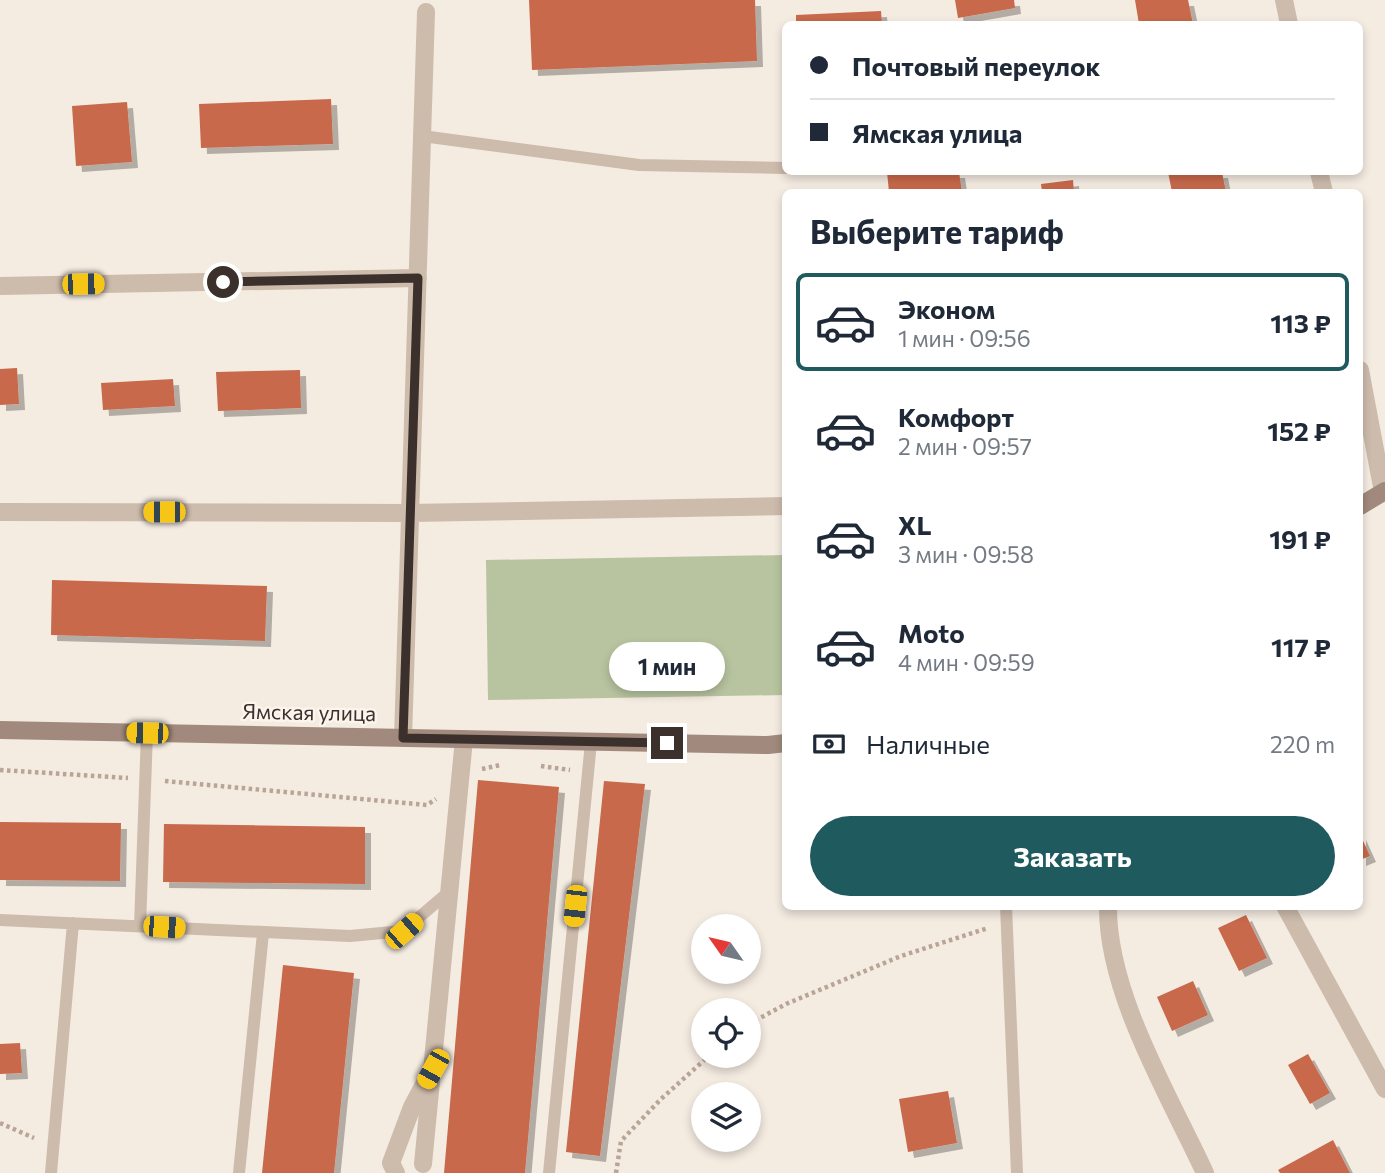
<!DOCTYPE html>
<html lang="ru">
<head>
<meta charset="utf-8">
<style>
  body { margin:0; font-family:Commissioner,sans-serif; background:#f2f2f3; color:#1f2937; height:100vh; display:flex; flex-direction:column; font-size:26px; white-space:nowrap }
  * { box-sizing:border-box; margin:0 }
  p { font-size:23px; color:#747a83 }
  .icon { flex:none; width:38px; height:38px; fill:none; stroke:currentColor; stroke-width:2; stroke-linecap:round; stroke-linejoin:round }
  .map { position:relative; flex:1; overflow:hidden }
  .details { position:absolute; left:782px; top:189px; width:581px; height:721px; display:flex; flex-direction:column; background:#fff; border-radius:10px; box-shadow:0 4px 10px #0003 }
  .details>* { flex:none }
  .banner { position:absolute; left:782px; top:21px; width:581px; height:154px; border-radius:10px; box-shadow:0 4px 10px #0003; display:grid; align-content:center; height:154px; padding:0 28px; background:#fff }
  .needle { width:46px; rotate:304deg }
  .tools { position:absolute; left:691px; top:914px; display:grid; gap:14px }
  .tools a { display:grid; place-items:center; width:70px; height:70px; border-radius:50%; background:#fff; box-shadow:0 4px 10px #0003; font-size:35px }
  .end { position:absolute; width:32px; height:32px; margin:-16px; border:9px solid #3b302b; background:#fff; box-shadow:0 0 0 4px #fff }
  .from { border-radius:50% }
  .bubble { position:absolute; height:49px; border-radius:24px; background:#fff; box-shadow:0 4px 10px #0003; font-size:23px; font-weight:700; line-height:49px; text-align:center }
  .car { position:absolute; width:21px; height:42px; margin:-21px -10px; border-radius:9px; box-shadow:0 0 5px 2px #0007; background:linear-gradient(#f5c518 24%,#345 0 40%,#f5c518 0 76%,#345 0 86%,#f5c518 0) }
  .banner b { display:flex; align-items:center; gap:24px; height:66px; font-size:26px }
  .banner b+b { border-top:2px solid #e0e1e3 }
  .banner i { width:18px; height:18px; background:#1f2937 }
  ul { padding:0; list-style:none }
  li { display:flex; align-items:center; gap:21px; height:98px; margin:0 14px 10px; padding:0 14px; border:4px solid transparent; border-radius:10px }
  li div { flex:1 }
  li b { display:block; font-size:26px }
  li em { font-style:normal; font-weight:700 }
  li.current { border-color:#1f5a5e }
  li>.icon { width:63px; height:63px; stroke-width:1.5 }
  h2 { padding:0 28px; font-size:32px; line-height:84px }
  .pay { display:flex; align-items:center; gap:18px; height:77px; padding:0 28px; font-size:26px }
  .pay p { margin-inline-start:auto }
  .button { display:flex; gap:14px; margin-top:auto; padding:14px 28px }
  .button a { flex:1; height:80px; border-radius:42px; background:#1f5a5e; color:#fff; font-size:28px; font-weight:700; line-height:80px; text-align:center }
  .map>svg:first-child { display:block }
  .green { fill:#b8c4a0 }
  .building { fill:#c8694b; filter:url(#shadow) }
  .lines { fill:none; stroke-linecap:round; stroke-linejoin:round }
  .path { stroke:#b9a596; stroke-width:4.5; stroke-dasharray:3.5 3.5; stroke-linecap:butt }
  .lane { stroke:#cdbbac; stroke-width:12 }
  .street { stroke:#cdbbac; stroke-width:18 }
  .secondary { stroke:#a18a7d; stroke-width:18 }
  .route { stroke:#3b302b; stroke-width:9 }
  .labels { text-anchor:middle; stroke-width:5; stroke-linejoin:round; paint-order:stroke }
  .street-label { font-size:21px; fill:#3b302b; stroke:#fbf5ee }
</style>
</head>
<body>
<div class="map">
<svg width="1385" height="1173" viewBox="0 0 1385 1173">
  <defs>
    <filter id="shadow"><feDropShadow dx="6" dy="6" stdDeviation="0" flood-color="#0004"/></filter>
  </defs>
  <rect width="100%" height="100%" fill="#f4ebe1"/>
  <path class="green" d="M786,555V695L488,700L486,560Z"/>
  <path class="building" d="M529,0H755L757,61L532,70Z
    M955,0H1014L1015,8L958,18Z
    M1135,0H1188L1193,24H1139Z
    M881,11L882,24H796V15Z
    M331,99L333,144L201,148L199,104Z
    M127,102L132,162L76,166L72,106Z
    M887,172H959L962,192H889Z
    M1168,172H1222L1226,192H1172Z
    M1073,180L1074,192H1042L1041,184Z
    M17,368L19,404L0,405V369Z
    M300,370L301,408L218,411L216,372Z
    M173,379L175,406L103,410L101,383Z
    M52,580L267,586L265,641L51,635Z
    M478,780L559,787L525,1173H444Z
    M604,781L645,784L600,1156L566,1152Z
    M0,822L121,823L120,881L0,880Z
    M164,824L365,827V884L163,882Z
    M1360,834L1370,856L1360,860Z
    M1246,915L1267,958L1239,971L1218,928Z
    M283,965L354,973L334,1173H262Z
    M1193,981L1208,1015L1172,1031L1157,997Z
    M20,1043L22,1073L0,1074V1044Z
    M1308,1054L1330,1093L1310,1104L1288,1065Z
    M948,1091L957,1143L908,1152L899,1099Z
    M1333,1140L1350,1173H1280L1278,1170Z"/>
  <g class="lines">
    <path class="path" d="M541,766L570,770
      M482,769L500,765
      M0,770L128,778
      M165,781L427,805L436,799
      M749,1024L786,1004L901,956L988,928
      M0,1123L34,1138
      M616,1173L621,1141L661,1099L710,1055"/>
    <path class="lane" d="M422,136L639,165L786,168
      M1006,906L1017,1173
      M0,920L350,936L403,931L451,890
      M140,926L147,733
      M51,1173L73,923
      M239,1173L263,933
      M549,1173L591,742"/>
    <path class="street" d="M1284,0L1289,24
      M1319,172L1324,192
      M0,286L418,278
      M1360,370L1383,492
      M0,512L410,513L786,506
      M403,738L426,12
      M1108,906C1107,993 1169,1095 1205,1173
      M1285,906L1385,1089
      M423,1164L464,739
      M396,1173L391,1163L412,1107L428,1077"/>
    <path class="secondary" d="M1360,506L1385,491
      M0,730L768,745L786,743"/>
  </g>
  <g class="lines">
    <path class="route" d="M223,282L418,278L403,738L667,743"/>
  </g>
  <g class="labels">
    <g class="street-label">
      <text transform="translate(309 713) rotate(1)" y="7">Ямская улица</text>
    </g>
  </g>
</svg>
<div class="tools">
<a><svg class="needle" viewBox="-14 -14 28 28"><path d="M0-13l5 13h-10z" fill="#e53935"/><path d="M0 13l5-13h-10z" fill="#747a83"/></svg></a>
<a><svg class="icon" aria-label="locate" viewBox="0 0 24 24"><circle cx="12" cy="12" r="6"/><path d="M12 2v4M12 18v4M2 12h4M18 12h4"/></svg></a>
<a><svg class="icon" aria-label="layers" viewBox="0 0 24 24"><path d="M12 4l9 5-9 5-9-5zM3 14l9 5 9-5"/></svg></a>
</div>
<i class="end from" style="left:223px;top:282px"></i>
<i class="end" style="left:667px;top:743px"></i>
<div class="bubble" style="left:609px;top:642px;width:116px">1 мин</div>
<i class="car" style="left:83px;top:284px;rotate:89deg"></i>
<i class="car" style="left:164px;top:512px;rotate:270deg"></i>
<i class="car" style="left:147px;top:733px;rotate:271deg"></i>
<i class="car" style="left:575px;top:906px;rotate:186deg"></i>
<i class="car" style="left:164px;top:927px;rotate:94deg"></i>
<i class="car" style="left:404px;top:931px;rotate:49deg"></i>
<i class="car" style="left:433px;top:1069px;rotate:209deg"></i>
<div class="banner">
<b><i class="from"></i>Почтовый переулок</b>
<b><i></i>Ямская улица</b>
</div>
<section class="details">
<h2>Выберите тариф</h2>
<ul>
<li class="current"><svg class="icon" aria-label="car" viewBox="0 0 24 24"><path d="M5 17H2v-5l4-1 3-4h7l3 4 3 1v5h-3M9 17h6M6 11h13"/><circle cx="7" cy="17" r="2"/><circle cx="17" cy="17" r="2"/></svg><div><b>Эконом</b><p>1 мин · 09:56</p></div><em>113 ₽</em></li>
<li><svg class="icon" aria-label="car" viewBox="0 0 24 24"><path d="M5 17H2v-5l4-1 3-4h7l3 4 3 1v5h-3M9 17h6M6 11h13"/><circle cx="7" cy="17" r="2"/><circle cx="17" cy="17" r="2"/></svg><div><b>Комфорт</b><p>2 мин · 09:57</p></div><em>152 ₽</em></li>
<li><svg class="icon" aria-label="car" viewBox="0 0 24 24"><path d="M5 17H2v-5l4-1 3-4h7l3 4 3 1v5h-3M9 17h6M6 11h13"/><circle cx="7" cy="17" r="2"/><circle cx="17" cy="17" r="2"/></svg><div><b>XL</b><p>3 мин · 09:58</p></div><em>191 ₽</em></li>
<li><svg class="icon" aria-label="car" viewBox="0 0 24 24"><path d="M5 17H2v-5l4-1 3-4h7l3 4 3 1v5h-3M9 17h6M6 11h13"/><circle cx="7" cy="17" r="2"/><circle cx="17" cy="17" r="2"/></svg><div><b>Moto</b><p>4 мин · 09:59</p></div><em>117 ₽</em></li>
</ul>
<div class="pay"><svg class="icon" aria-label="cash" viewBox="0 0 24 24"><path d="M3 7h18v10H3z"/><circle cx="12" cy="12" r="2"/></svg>Наличные<p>220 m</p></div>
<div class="button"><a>Заказать</a></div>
</section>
</div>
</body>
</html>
